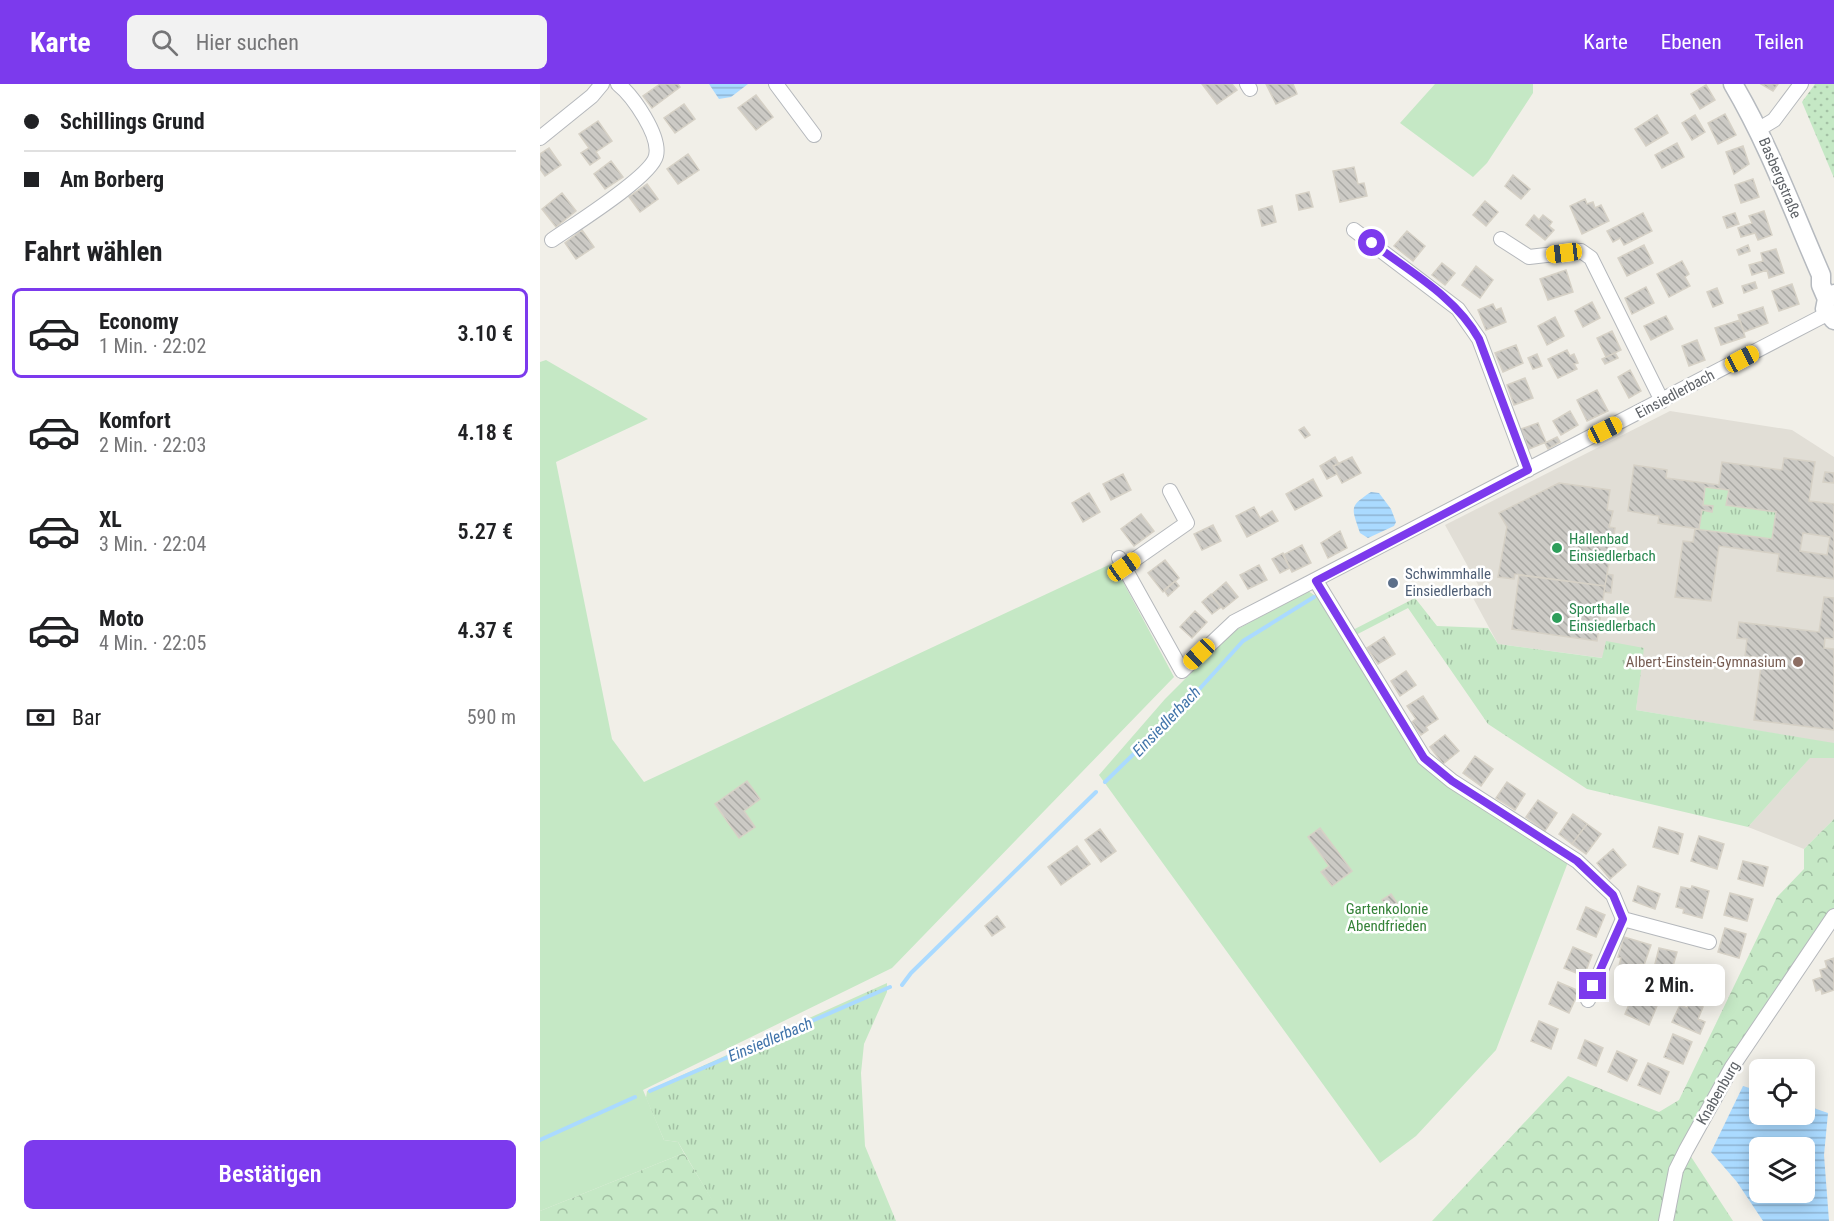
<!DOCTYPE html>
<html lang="de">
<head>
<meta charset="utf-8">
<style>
  body { margin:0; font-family:"Roboto Condensed",sans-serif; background:#f2f2f2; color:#202124; height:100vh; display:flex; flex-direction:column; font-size:22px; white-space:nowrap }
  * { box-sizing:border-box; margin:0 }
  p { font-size:20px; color:#757577 }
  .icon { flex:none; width:33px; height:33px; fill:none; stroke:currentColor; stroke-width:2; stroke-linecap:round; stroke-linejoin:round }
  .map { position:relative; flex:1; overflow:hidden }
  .drawer { display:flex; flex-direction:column; background:#fff; width:540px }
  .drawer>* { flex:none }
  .guide { display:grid; align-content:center; height:132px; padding:0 24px; background:#fff }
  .fabs { position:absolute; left:1209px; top:975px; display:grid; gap:12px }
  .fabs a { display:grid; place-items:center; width:66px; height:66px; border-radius:9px; background:#fff; box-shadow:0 3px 15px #0003; font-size:30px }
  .end { position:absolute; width:27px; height:27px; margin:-14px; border:8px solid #7c3aed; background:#fff; box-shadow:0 0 0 3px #fff }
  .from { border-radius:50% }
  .bubble { position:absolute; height:42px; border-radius:9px; background:#fff; box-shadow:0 3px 15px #0003; font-size:20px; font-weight:600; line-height:42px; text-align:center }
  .car { position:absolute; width:18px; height:36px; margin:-18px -9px; border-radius:8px; box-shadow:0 0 4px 2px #0007; background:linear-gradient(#f5c518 24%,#345 0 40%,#f5c518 0 76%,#345 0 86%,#f5c518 0) }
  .guide b { display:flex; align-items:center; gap:21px; height:57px; font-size:22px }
  .guide b+b { border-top:2px solid #e0e0e0 }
  .guide i { width:15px; height:15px; background:#202124 }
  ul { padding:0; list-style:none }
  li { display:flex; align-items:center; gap:18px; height:90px; margin:0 12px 9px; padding:0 12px; border:3px solid transparent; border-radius:9px }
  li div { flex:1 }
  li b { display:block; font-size:22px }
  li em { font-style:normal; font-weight:600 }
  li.active { border-color:#7c3aed }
  li>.icon { width:54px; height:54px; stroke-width:1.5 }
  h2 { padding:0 24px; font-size:27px; line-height:72px }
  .pay { display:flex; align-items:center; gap:15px; height:66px; padding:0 24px; font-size:22px }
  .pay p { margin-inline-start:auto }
  .primary-button { display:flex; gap:12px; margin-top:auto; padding:12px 24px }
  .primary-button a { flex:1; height:69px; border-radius:9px; background:#7c3aed; color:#fff; font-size:24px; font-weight:600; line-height:69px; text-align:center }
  header { display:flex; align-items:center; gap:36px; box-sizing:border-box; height:84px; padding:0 30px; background:#7c3aed; color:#fff }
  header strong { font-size:28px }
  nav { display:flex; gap:33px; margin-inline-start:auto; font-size:21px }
  .search { width:420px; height:54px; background:#f2f2f2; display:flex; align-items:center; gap:15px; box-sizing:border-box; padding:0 21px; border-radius:9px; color:#757577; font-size:22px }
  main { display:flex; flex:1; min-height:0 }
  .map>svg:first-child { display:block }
  .education { fill:#e1ded6 }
  .grass { fill:url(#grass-tufts) }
  .forest { fill:url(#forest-crowns) }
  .park { fill:url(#park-dots) }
  .garden { fill:#c5e8c5 }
  .water { fill:url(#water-rules); fill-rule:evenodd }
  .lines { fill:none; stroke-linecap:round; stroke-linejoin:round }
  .stream { stroke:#aadaff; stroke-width:4 }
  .building { fill:url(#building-back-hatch); stroke:#d6d1c6; stroke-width:1.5; fill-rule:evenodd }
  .minor-casing { stroke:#b5b8bc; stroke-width:16 }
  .secondary-casing { stroke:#b6babf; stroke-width:21 }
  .minor { stroke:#fff; stroke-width:14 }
  .secondary { stroke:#fff; stroke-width:18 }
  .route { stroke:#7c3aed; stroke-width:8 }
  .leisure-dot { fill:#2e9e5b; stroke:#fff; stroke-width:2 }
  .service-dot { fill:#5c6f8a; stroke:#fff; stroke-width:2 }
  .education-dot { fill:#8d6e63; stroke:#fff; stroke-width:2 }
  .labels { text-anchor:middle; stroke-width:5; stroke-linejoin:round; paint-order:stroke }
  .street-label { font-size:15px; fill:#5f6368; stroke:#fff }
  .leisure-label { font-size:15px; fill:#27864d; stroke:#fff; text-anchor:start }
  .service-label { font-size:15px; fill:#4e5e75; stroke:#fff; text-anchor:start }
  .education-label { font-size:15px; fill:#785e54; stroke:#fff; text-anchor:end }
  .park-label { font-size:15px; fill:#348238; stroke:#fff }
  .water-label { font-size:16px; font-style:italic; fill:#4174aa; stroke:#fff }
</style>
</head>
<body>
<header>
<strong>Karte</strong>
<div class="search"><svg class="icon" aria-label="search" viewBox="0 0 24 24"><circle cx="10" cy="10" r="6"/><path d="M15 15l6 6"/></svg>Hier suchen</div>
<nav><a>Karte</a><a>Ebenen</a><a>Teilen</a></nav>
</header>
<main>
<section class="drawer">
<div class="guide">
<b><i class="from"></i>Schillings Grund</b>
<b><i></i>Am Borberg</b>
</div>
<h2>Fahrt wählen</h2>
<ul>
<li class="active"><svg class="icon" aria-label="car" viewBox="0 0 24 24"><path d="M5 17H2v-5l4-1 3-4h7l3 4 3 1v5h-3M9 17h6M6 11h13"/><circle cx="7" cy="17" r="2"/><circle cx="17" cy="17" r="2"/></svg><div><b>Economy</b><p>1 Min. · 22:02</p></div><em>3.10 €</em></li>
<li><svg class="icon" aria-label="car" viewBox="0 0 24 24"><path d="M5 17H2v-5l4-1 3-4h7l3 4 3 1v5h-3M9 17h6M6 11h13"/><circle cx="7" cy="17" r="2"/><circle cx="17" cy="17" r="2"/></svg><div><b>Komfort</b><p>2 Min. · 22:03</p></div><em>4.18 €</em></li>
<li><svg class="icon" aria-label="car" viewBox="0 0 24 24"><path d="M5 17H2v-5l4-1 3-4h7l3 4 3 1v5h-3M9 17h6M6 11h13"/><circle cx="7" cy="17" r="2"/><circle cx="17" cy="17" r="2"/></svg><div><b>XL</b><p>3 Min. · 22:04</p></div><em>5.27 €</em></li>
<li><svg class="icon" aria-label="car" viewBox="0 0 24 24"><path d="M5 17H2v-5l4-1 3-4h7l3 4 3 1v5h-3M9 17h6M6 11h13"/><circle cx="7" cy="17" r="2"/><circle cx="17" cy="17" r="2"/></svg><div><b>Moto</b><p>4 Min. · 22:05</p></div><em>4.37 €</em></li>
</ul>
<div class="pay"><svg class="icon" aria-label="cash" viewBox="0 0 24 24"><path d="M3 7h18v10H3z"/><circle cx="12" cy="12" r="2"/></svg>Bar<p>590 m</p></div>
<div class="primary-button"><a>Bestätigen</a></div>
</section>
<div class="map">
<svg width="1294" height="1137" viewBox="0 0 1294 1137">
  <defs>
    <pattern id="grass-tufts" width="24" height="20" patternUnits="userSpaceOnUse" patternTransform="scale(1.5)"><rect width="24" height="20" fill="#c5e8c5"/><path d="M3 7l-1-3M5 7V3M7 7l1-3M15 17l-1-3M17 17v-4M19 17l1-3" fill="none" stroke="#a3c0a4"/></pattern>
    <pattern id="forest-crowns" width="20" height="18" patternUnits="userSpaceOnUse" patternTransform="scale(1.5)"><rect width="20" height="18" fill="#c5e8c5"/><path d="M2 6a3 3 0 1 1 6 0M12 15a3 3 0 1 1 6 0" fill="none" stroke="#a3c0a4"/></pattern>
    <pattern id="park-dots" width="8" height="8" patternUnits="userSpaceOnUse" patternTransform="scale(1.5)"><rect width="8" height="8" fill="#c5e8c5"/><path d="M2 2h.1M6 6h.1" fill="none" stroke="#a3c0a4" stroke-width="1.8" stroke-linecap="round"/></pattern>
    <pattern id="water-rules" width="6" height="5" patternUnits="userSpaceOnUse" patternTransform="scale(1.5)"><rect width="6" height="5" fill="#aadaff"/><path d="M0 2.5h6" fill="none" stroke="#8eb4d2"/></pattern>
    <pattern id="building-back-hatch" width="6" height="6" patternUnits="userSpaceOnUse" patternTransform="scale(1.5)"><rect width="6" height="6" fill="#cccac5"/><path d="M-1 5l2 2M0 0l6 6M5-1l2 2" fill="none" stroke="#a9a8a4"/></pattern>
  </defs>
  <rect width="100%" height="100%" fill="#f1efe8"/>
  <path class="education" d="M1130,327L1252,346L1294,373V735L1264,765L1208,743L1284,658L1096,626L1103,564L1063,574L958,560L933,514L942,508L905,441Z"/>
  <path class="grass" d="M1165,403L1189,406L1187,421L1236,428L1232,455L1159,446L1162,426L1172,428L1173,422L1163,421Z
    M875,514L897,542L948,544L958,560L1062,574L1066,557L1104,564L1096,626L1294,659V674H1270L1208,743L1047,705L948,640L868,524L810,554L807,549Z
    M347,899V908L324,960L321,989L325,1062L356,1137H184L138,1058L124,1056L106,1014L107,1007Z"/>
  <path class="forest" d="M1294,735V832L1146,1065L1193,1137H892L1028,992L1119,1028L1139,1016L1237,813L1264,785V765Z
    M144,1069L185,1137H0V1127Z"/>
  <path class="park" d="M1275,0H1294V94L1262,18Z"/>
  <path class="garden" d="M895,0H993V9L947,79L933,93L860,39Z
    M6,276L108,335L16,378L72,655L104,698L573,479L634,593L352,884L103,1006L124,1056L138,1058L144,1069L0,1127V278Z
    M768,507L790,521L884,674L1030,773L956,966L876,1052L840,1079L559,691L625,615L692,548Z"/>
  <path class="water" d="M169,0H208L191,13L179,15Z
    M831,408L839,409L851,425L856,438L854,442L828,454L820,449C812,424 808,423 831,408Z
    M1203,1002L1219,1007L1220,1030H1264L1265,1021L1288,1029L1284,1071L1289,1137H1223L1197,1098L1171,1068ZM1220,1064H1264V1108H1220Z"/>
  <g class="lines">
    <path class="stream" d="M565,698L654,611L703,557L774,513
      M362,901L371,889L556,708
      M110,1007L350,903
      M0,1056L95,1013"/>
  </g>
  <path class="building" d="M120,0H138L140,3L112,24L103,12Z
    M662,0H692L697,6L677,20Z
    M726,0H753L757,10L736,20Z
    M1221,0H1238L1233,7Z
    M1166,1L1175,16L1160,25L1151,10Z
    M216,11L233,33L216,46L198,24Z
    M144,20L155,35L135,49L124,34Z
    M1185,30L1196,51L1178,60L1168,39Z
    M1117,31L1128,49L1106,62L1095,45Z
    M1155,31L1165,48L1152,56L1142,39Z
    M58,37L72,57L56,68L60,74L50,81L41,69L49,64L39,50Z
    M1137,59L1144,73L1122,84L1115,71Z
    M1203,62L1209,80L1194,90L1186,68Z
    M9,64L21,81L5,92L0,85V70Z
    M148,70L159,86L138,100L127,85Z
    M71,77L83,93L65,105L54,90Z
    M814,83L818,100L824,99L827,112L800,118L793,87Z
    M973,91L990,105L981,115L965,102Z
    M1213,95L1219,113L1201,119L1195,101Z
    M107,100L118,115L100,128L89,113Z
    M769,108L773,123L759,126L756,111Z
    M22,109L36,127L16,143L2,125Z
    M1045,115L1047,120L1053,118L1055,124L1061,121L1069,137L1042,150L1030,122Z
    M945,117L958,128L946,142L933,131Z
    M732,122L736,138L722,142L718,126Z
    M1224,127L1232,151L1218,156L1215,149L1201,153L1198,144L1212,139L1209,132Z
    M1103,129L1112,147L1084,161L1080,154L1073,158L1067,147Z
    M1195,129L1199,140L1187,144L1183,133Z
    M994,131L999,136L1003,131L1012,138L1009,142L1014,146L1005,156L986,141Z
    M42,146L54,163L36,175L25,159Z
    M867,147L885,162L873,177L854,162Z
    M1104,161L1113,179L1087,192L1078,174Z
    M1208,161L1210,167L1199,171L1197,166Z
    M1236,165L1244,189L1229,194L1227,186L1212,191L1209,181L1223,177L1221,169Z
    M1142,177L1149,190L1145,193L1150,202L1129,213L1117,190Z
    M902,179L915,189L905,201L892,191Z
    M936,182L953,196L940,214L922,201Z
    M1026,186L1033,208L1008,216L1000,195Z
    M1215,198L1217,204L1204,209L1202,202Z
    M1252,200L1259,220L1239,227L1232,207Z
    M1106,203L1114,219L1092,230L1085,214Z
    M1177,204L1183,219L1173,223L1167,208Z
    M1052,218L1060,234L1043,243L1035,227Z
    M953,220L956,226L961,224L966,238L946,246L938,226Z
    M1223,223L1228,239L1204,248L1198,231Z
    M1126,232L1133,245L1111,256L1104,242Z
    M1015,233L1024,252L1007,261L998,242Z
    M1200,236L1205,253L1181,261L1175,244Z
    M1072,247L1081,266L1066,273L1057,254Z
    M1157,256L1165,276L1149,282L1142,262Z
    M976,261L983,279L963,288L955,269Z
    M1027,266L1030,272L1034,270L1038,279L1034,280L1037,285L1018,294L1008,275Z
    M1075,269L1078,274L1065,280L1062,275Z
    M997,270L1002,282L993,285L988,274Z
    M1090,286L1101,307L1089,314L1078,293Z
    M985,294L993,314L974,321L967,301Z
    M1057,306L1068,327L1047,337L1037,316Z
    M1030,327L1038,341L1021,351L1013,337Z
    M998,339L1006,358L989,365L981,345Z
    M764,343L770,351L765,354L759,346Z
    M1017,353L1020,358L1008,365L1005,359Z
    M795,373L799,380L793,382L797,390L787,395L780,382Z
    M812,373L821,389L802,399L793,382Z
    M1244,374L1275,378L1269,417L1294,420V495L1237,487L1239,470L1179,462L1171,517L1135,513L1143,457L1153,458L1155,445L1232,455L1236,428L1186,421L1189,406L1165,403L1163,421L1173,422L1172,428L1162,426L1159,445L1118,439L1119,432L1088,427L1094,381L1127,386L1126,394L1179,401L1182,378L1242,386ZM1263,449L1290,453L1287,471L1260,467Z
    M1285,388L1294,389V399L1283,398Z
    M583,390L591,406L571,416L563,400Z
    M773,395L782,412L755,426L746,410Z
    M1019,399L1070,406L1067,426L1073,427L1069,443L1075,444L1065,502L975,490L974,495L958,493L967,443L959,429Z
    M549,409L560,428L543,438L532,419Z
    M714,423L720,434L732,427L738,437L707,453L696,432Z
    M601,430L614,447L594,462L581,445Z
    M673,441L681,457L662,466L654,450Z
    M800,447L807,464L788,474L781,459Z
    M762,461L771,479L752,488L743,471Z
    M743,469L750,484L740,489L732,475Z
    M625,476L639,494L623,508L608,489Z
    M719,481L727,496L708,505L700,491Z
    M1067,490L1073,491L1071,509L1064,508Z
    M979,491L1065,502L1057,557L972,545Z
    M635,497L639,502L628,512L624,506Z
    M686,498L698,513L683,525L671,511Z
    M671,510L681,523L672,530L662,518Z
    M1284,513L1294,514V555L1285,554L1284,564L1294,565V646L1214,636L1222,574L1205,572L1207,555L1197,554L1199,538L1279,548Z
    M655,527L667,538L652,554L640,543Z
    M844,553L855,570L838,580L827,564Z
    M866,587L876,601L860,612L851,597Z
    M883,612L898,635L886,643L888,646L881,651L872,638L876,635L867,622Z
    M905,651L919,667L903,680L890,663Z
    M935,672L953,685L941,702L923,689Z
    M207,697L220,715L204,727L215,743L199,754L175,720Z
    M967,698L985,710L975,726L956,714Z
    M998,716L1017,729L1005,747L986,733Z
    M1033,730L1047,740L1032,760L1019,750Z
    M1047,740L1061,750L1046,770L1032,760Z
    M1119,743L1143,750L1138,770L1113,763Z
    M780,744L812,787L792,802L781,788L789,782L768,753Z
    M560,745L576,767L561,778L545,756Z
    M1159,752L1184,760L1177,785L1151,777Z
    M537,762L550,780L521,801L508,783Z
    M1073,765L1086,781L1070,795L1057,779Z
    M1203,777L1228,783L1223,802L1198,795Z
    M1098,802L1120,810L1115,825L1093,817Z
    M1152,802L1169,807L1162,834L1143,829L1144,825L1136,823L1141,803L1151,805Z
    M1190,809L1213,815L1207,837L1184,831Z
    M851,810L857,819L849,825L842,816Z
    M1046,823L1065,831L1056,853L1037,845Z
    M457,832L465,843L452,852L445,842Z
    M1185,844L1206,850L1199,874L1178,868Z
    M1084,853L1111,861L1104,881L1101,880L1098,888L1079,882L1081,874L1078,873Z
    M1033,863L1052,871L1044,892L1024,884Z
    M1119,864L1137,868L1131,889L1114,884Z
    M1294,874V906L1282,910L1281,905L1276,907L1273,896L1282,893L1280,886L1287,884L1285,877Z
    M1164,882L1183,887L1177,910L1157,905Z
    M1018,898L1039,907L1029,929L1009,920Z
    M1095,906L1119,917L1109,941L1085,930Z
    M1150,918L1163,923L1158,935L1165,938L1160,950L1132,938L1140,921L1147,924Z
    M999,937L1018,945L1011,965L991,957Z
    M1133,950L1152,958L1143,980L1124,973Z
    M1045,956L1063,964L1056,982L1038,974Z
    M1077,967L1097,976L1087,997L1068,988Z
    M1108,979L1129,988L1120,1010L1098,1001Z"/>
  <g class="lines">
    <defs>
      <path id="minor" d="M236,0L274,51
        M707,0L710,5
        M1219,45L1234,36L1261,0
        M0,54L52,12L62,0
        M814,146L918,225L939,255L988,386
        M961,155L989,173L1041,167L1051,174L1122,317
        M12,156C32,142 111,93 116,72C121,52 93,12 78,0
        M579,474L642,587L694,538L1287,230
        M584,483L647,439L630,407
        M776,497L884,674L912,697L1037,777L1073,811L1083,835L1169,858
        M1048,916L1083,835
        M1126,1137L1136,1086L1146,1066L1192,983L1294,832"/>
      <path id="secondary" d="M1193,0C1229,61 1253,127 1281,191V201L1287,215
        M1294,210L1287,215L1285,225L1294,236"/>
    </defs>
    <use href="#minor" class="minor-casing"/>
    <use href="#secondary" class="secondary-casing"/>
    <use href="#minor" class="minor"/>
    <use href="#secondary" class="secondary"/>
  </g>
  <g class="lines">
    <path class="route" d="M832,159C869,187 916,213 939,255L988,386L776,497L884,674L912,697L1037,777L1073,811L1083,835L1053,902"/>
  </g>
  <g class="leisure-dot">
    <circle cx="1017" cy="464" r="6"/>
    <circle cx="1017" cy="534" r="6"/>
  </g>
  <circle class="service-dot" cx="853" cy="499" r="6"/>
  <circle class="education-dot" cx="1258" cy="578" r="6"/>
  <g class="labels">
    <g class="street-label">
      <text transform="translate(1240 94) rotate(67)" y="5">Basbergstraße</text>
      <text transform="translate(1135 310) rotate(-28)" y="5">Einsiedlerbach</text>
      <text transform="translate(1178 1009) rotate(-60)" y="5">Knabenburg</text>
    </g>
    <g class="leisure-label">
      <text x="1029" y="460">Hallenbad<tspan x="1029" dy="17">Einsiedlerbach</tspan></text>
      <text x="1029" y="530">Sporthalle<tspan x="1029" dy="17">Einsiedlerbach</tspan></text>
    </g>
    <g class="service-label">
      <text x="865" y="495">Schwimmhalle<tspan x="865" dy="17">Einsiedlerbach</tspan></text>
    </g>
    <g class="education-label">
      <text x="1246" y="583">Albert-Einstein-Gymnasium</text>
    </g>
    <g class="park-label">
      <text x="847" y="830">Gartenkolonie<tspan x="847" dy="17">Abendfrieden</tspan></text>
    </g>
    <g class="water-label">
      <text transform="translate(626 637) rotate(-46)" y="6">Einsiedlerbach</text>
      <text transform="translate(230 955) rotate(-23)" y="6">Einsiedlerbach</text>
    </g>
  </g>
</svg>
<div class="fabs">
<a><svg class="icon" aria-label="locate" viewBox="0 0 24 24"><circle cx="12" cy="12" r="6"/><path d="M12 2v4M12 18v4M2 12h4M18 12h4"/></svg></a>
<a><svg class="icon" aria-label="layers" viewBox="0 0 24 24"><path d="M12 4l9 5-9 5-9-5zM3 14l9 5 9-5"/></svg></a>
</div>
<i class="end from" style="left:832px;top:159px"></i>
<i class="end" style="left:1053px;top:902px"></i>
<div class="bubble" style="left:1074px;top:880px;width:111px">2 Min.</div>
<i class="car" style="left:1024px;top:169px;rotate:263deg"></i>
<i class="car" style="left:1202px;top:275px;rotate:62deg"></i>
<i class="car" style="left:1065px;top:346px;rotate:63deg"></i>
<i class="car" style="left:584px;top:483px;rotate:55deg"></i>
<i class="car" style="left:659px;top:570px;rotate:226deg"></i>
</div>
</main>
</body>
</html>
